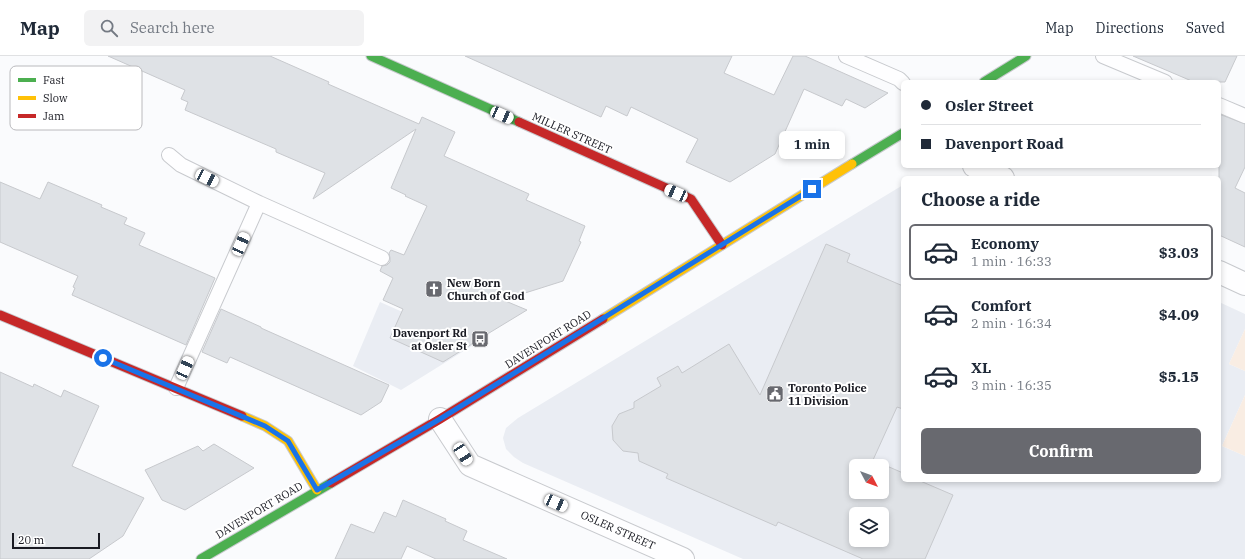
<!DOCTYPE html>
<html lang="en">
<head>
<meta charset="utf-8">
<style>
  body { margin:0; font-family:"IBM Plex Serif",serif; background:#f2f2f3; color:#1f2937; height:100vh; display:flex; flex-direction:column; font-size:15px; white-space:nowrap }
  * { box-sizing:border-box; margin:0 }
  p { font-size:13px; color:#747a83 }
  .icon { flex:none; width:22px; height:22px; fill:none; stroke:currentColor; stroke-width:2; stroke-linecap:round; stroke-linejoin:round }
  .map { position:relative; flex:1; overflow:hidden }
  .panel { position:absolute; left:901px; top:120px; width:320px; height:306px; display:flex; flex-direction:column; background:#fff; border-radius:6px; box-shadow:0 2px 6px #0003 }
  .panel>* { flex:none }
  .top-card { position:absolute; left:901px; top:24px; width:320px; height:88px; border-radius:6px; box-shadow:0 2px 6px #0003; display:grid; align-content:center; height:88px; padding:0 20px; background:#fff }
  .needle { width:26px; rotate:131deg }
  .controls { position:absolute; left:849px; top:403px; display:grid; gap:8px }
  .controls a { display:grid; place-items:center; width:40px; height:40px; border-radius:6px; background:#fff; box-shadow:0 2px 6px #0003; font-size:20px }
  .scale { position:absolute; left:12px; bottom:10px; width:88px; box-sizing:border-box; padding-left:4px; border:2px solid #191a22; border-top:0; font-size:11px; line-height:14px; white-space:nowrap; color:#191a22; -webkit-text-stroke:3px #fff; paint-order:stroke }
  .end { position:absolute; width:18px; height:18px; margin:-9px; border:5px solid #1a73e8; background:#fff; box-shadow:0 0 0 2px #fff }
  .from { border-radius:50% }
  .bubble { position:absolute; height:28px; border-radius:6px; background:#fff; box-shadow:0 2px 6px #0003; font-size:13px; font-weight:800; line-height:28px; text-align:center }
  .car { position:absolute; width:12px; height:24px; margin:-12px -6px; border-radius:5px; box-shadow:0 0 3px 1px #0007; background:linear-gradient(#fff 24%,#345 0 40%,#fff 0 76%,#345 0 86%,#fff 0) }
  .top-card b { display:flex; align-items:center; gap:14px; height:38px; font-size:15px }
  .top-card b+b { border-top:1px solid #e0e1e3 }
  .top-card i { width:10px; height:10px; background:#1f2937 }
  ul { padding:0; list-style:none }
  li { display:flex; align-items:center; gap:12px; height:56px; margin:0 8px 6px; padding:0 12px; border:2px solid transparent; border-radius:6px }
  li div { flex:1 }
  li b { display:block; font-size:15px }
  li em { font-style:normal; font-weight:800 }
  li.selected { border-color:#68696f }
  li>.icon { width:36px; height:36px; stroke-width:1.5 }
  h2 { padding:0 20px; font-size:18px; line-height:48px }
  .button { display:flex; gap:8px; margin-top:auto; padding:8px 20px }
  .button a { flex:1; height:46px; border-radius:6px; background:#68696f; color:#fff; font-size:16px; font-weight:800; line-height:46px; text-align:center }
  header { display:flex; align-items:center; gap:24px; box-sizing:border-box; height:56px; padding:0 20px; background:#fff; border-bottom:1px solid #e0e1e3 }
  header strong { font-size:19px }
  nav { display:flex; gap:22px; margin-inline-start:auto; font-size:14px }
  .search { width:280px; height:36px; background:#f2f2f3; display:flex; align-items:center; gap:10px; box-sizing:border-box; padding:0 14px; border-radius:6px; color:#747a83; font-size:15px }
  .map>svg:first-child { display:block }
  .built { fill:#eaedf3; fill-rule:evenodd }
  .green { fill:#f9ede3 }
  .building { fill:#dfe2e6; stroke:#c7c9cd; fill-rule:evenodd }
  .lines { fill:none; stroke-linecap:round; stroke-linejoin:round }
  .lane-casing { stroke:#c8cace; stroke-width:16 }
  .street-casing { stroke:#c8cace; stroke-width:24 }
  .fast-casing { stroke:#c8cace; stroke-width:11 }
  .slow-casing { stroke:#c8cace; stroke-width:11 }
  .jam-casing { stroke:#c8cace; stroke-width:11 }
  .lane { stroke:#fefeff; stroke-width:14 }
  .street { stroke:#fefeff; stroke-width:22 }
  .fast { stroke:#4caf50; stroke-width:9 }
  .slow { stroke:#ffc107; stroke-width:9 }
  .jam { stroke:#c62828; stroke-width:9 }
  .route { stroke:#1a73e8; stroke-width:5 }
  .labels { text-anchor:middle; stroke-width:4; stroke-linejoin:round; paint-order:stroke }
  .street-label { font-size:11px; fill:#191a22; stroke:#fff }
  .poi-label { font-size:11px; font-weight:bold; fill:#191a22; stroke:#fff; text-anchor:start }
  .key { fill:#fff; stroke:#bababd; stroke-width:1 }
  .key-label { font-size:11px; fill:#191a22 }
</style>
</head>
<body>
<header>
<strong>Map</strong>
<div class="search"><svg class="icon" aria-label="search" viewBox="0 0 24 24"><circle cx="10" cy="10" r="6"/><path d="M15 15l6 6"/></svg>Search here</div>
<nav><a>Map</a><a>Directions</a><a>Saved</a></nav>
</header>
<div class="map">
<svg width="1245" height="503" viewBox="0 0 1245 503">
  <rect width="100%" height="100%" fill="#fafbfd"/>
  <path class="built" d="M903,129V424H1219V246L1245,258V273L1229,308L1245,315V339L1222,390L1245,400V503H743L523,407L514,401L506,393L503,382L506,372L518,362ZM856,410H882V436H856ZM856,458H882V484H856Z
    M380,246L475,288L401,334L353,310Z"/>
  <path class="green" d="M1245,273V315L1229,308Z
    M1245,339V400L1222,390Z"/>
  <path class="building" d="M108,0H270L329,26L328,28L419,68L422,61L455,76L444,100L529,138L526,144L585,170L579,185L581,186L563,225L503,244L527,254L471,288H472L443,306L390,282L403,253L383,244L393,222L380,215L382,210L387,209L390,206V202L389,197L391,194L404,199L427,150L405,140L406,139L391,132L416,73L313,143L325,117L276,96V93L185,54L188,46L181,43L185,34Z
    M465,0H732L724,17L774,39L793,0H805L888,37L865,52L846,43L842,50L804,33L775,98L730,126L686,106L698,83L631,51L627,60L606,50L601,61Z
    M1133,0H1237L1225,26H1194Z
    M1219,58L1245,68V111L1235,132L1245,137V191L1219,179Z
    M0,126L40,143L48,126L102,149L101,151L127,162L124,168L145,177L139,189L215,222L186,289L72,239L75,232L73,231L78,220L0,186Z
    M826,188L850,198L847,206L903,230V353L897,351L873,404L903,417V424H918L953,439L925,503H863L778,466L776,470L666,422L668,418L639,405L638,397L623,395L613,384L612,370L619,358L634,352V346L661,330L657,322L678,310L682,317L729,288L760,339ZM856,410H882V436H856ZM856,458H882V484H856Z
    M221,253L261,271V272L389,329L381,346L361,359L230,301L227,307L202,296Z
    M0,316L33,331L34,328L61,341L64,334L99,350L72,410L144,442L123,480L89,503H0Z
    M214,388L254,412L185,454L162,444L145,414L198,390L203,395Z
    M403,444L446,463L445,465L467,475L463,484L507,503H436L407,490L401,503H335L351,468L374,477L384,456L396,461Z"/>
  <g class="lines">
    <defs>
      <path id="lane" d="M846,0L899,23L903,27
        M1103,0L1165,26
        M1219,49L1245,60
        M169,99L181,109L259,147L176,332
        M259,147L382,202"/>
      <path id="street" d="M974,110L1003,122
        M1219,216L1245,228
        M440,363L470,409L683,503"/>
      <path id="fast" d="M371,0L519,66
        M984,26L1026,0
        M852,108L903,77
        M201,503L331,427"/>
      <path id="slow" d="M603,263L852,108
        M242,360L265,370L288,385L317,434"/>
      <path id="jam" d="M519,66L691,143L722,189
        M0,259L242,360
        M331,427L440,363L603,263"/>
    </defs>
    <use href="#lane" class="lane-casing"/>
    <use href="#street" class="street-casing"/>
    <use href="#fast" class="fast-casing"/>
    <use href="#slow" class="slow-casing"/>
    <use href="#jam" class="jam-casing"/>
    <use href="#lane" class="lane"/>
    <use href="#street" class="street"/>
    <use href="#fast" class="fast"/>
    <use href="#slow" class="slow"/>
    <use href="#jam" class="jam"/>
  </g>
  <g class="lines">
    <path class="route" d="M103,302L265,370L288,385L317,434L440,363L812,133"/>
  </g>
  <defs>
    <symbol id="church-square" viewBox="-11 -11 22 22"><rect x="-9" y="-9" width="18" height="18" rx="4" fill="#68696f" stroke="#fff"/><path d="M-1.2-6h2.4v3.5h3.3v2.4h-3.3V6h-2.4V-.1h-3.3v-2.4h3.3Z" fill="#fff"/></symbol>
    <symbol id="bus-square" viewBox="-11 -11 22 22"><rect x="-9" y="-9" width="18" height="18" rx="4" fill="#68696f" stroke="#fff"/><path d="M-5-6H5V4H4V6H2V4H-2V6H-4V4H-5ZM-3.5-4V0h7V-4ZM-3.5 1.2v1.5H-2V1.2ZM2 1.2v1.5H3.5V1.2Z" fill="#fff"/></symbol>
    <symbol id="civic-square" viewBox="-11 -11 22 22"><rect x="-9" y="-9" width="18" height="18" rx="4" fill="#68696f" stroke="#fff"/><path d="M-.6-6.5H3V-4.5H.6V-3L4-1V1h2V6H-6V1h2V-1L-.6-3ZM-1.2 2.5V6h2.4V2.5Z" fill="#fff"/></symbol>
  </defs>
  <g fill-rule="evenodd">
    <use href="#church-square" x="424" y="223" width="20" height="20"/>
    <use href="#bus-square" x="470" y="273" width="20" height="20"/>
    <use href="#civic-square" x="765" y="328" width="20" height="20"/>
  </g>
  <g class="labels">
    <g class="street-label">
      <text transform="translate(572 77) rotate(24)" y="4">MILLER STREET</text>
      <text transform="translate(548 283) rotate(-32)" y="4">DAVENPORT ROAD</text>
      <text transform="translate(259 454) rotate(-31)" y="4">DAVENPORT ROAD</text>
      <text transform="translate(618 474) rotate(24)" y="4">OSLER STREET</text>
    </g>
    <g class="poi-label">
      <text x="447" y="231">New Born<tspan x="447" dy="13">Church of God</tspan></text>
      <text x="467" y="281" text-anchor="end">Davenport Rd<tspan x="467" dy="13">at Osler St</tspan></text>
      <text x="788" y="336">Toronto Police<tspan x="788" dy="13">11 Division</tspan></text>
    </g>
  </g>
  <rect x="10" y="10" width="132" height="64" rx="6" class="key"/>
  <rect x="18" y="22" width="18" height="4" fill="#4caf50"/>
  <rect x="18" y="40" width="18" height="4" fill="#ffc107"/>
  <rect x="18" y="58" width="18" height="4" fill="#c62828"/>
  <g class="key-label">
    <text x="43" y="28">Fast</text>
    <text x="43" y="46">Slow</text>
    <text x="43" y="64">Jam</text>
  </g>
</svg>
<div class="controls">
<a><svg class="needle" viewBox="-14 -14 28 28"><path d="M0-13l5 13h-10z" fill="#e53935"/><path d="M0 13l5-13h-10z" fill="#747a83"/></svg></a>
<a><svg class="icon" aria-label="layers" viewBox="0 0 24 24"><path d="M12 4l9 5-9 5-9-5zM3 14l9 5 9-5"/></svg></a>
</div>
<div class="scale">20 m</div>
<i class="end from" style="left:103px;top:302px"></i>
<i class="end" style="left:812px;top:133px"></i>
<div class="bubble" style="left:779px;top:75px;width:66px">1 min</div>
<i class="car" style="left:502px;top:59px;rotate:114deg"></i>
<i class="car" style="left:207px;top:122px;rotate:116deg"></i>
<i class="car" style="left:676px;top:137px;rotate:294deg"></i>
<i class="car" style="left:241px;top:188px;rotate:24deg"></i>
<i class="car" style="left:185px;top:312px;rotate:24deg"></i>
<i class="car" style="left:463px;top:398px;rotate:147deg"></i>
<i class="car" style="left:556px;top:447px;rotate:114deg"></i>
<div class="top-card">
<b><i class="from"></i>Osler Street</b>
<b><i></i>Davenport Road</b>
</div>
<section class="panel">
<h2>Choose a ride</h2>
<ul>
<li class="selected"><svg class="icon" aria-label="car" viewBox="0 0 24 24"><path d="M5 17H2v-5l4-1 3-4h7l3 4 3 1v5h-3M9 17h6M6 11h13"/><circle cx="7" cy="17" r="2"/><circle cx="17" cy="17" r="2"/></svg><div><b>Economy</b><p>1 min · 16:33</p></div><em>$3.03</em></li>
<li><svg class="icon" aria-label="car" viewBox="0 0 24 24"><path d="M5 17H2v-5l4-1 3-4h7l3 4 3 1v5h-3M9 17h6M6 11h13"/><circle cx="7" cy="17" r="2"/><circle cx="17" cy="17" r="2"/></svg><div><b>Comfort</b><p>2 min · 16:34</p></div><em>$4.09</em></li>
<li><svg class="icon" aria-label="car" viewBox="0 0 24 24"><path d="M5 17H2v-5l4-1 3-4h7l3 4 3 1v5h-3M9 17h6M6 11h13"/><circle cx="7" cy="17" r="2"/><circle cx="17" cy="17" r="2"/></svg><div><b>XL</b><p>3 min · 16:35</p></div><em>$5.15</em></li>
</ul>
<div class="button"><a>Confirm</a></div>
</section>
</div>
</body>
</html>
